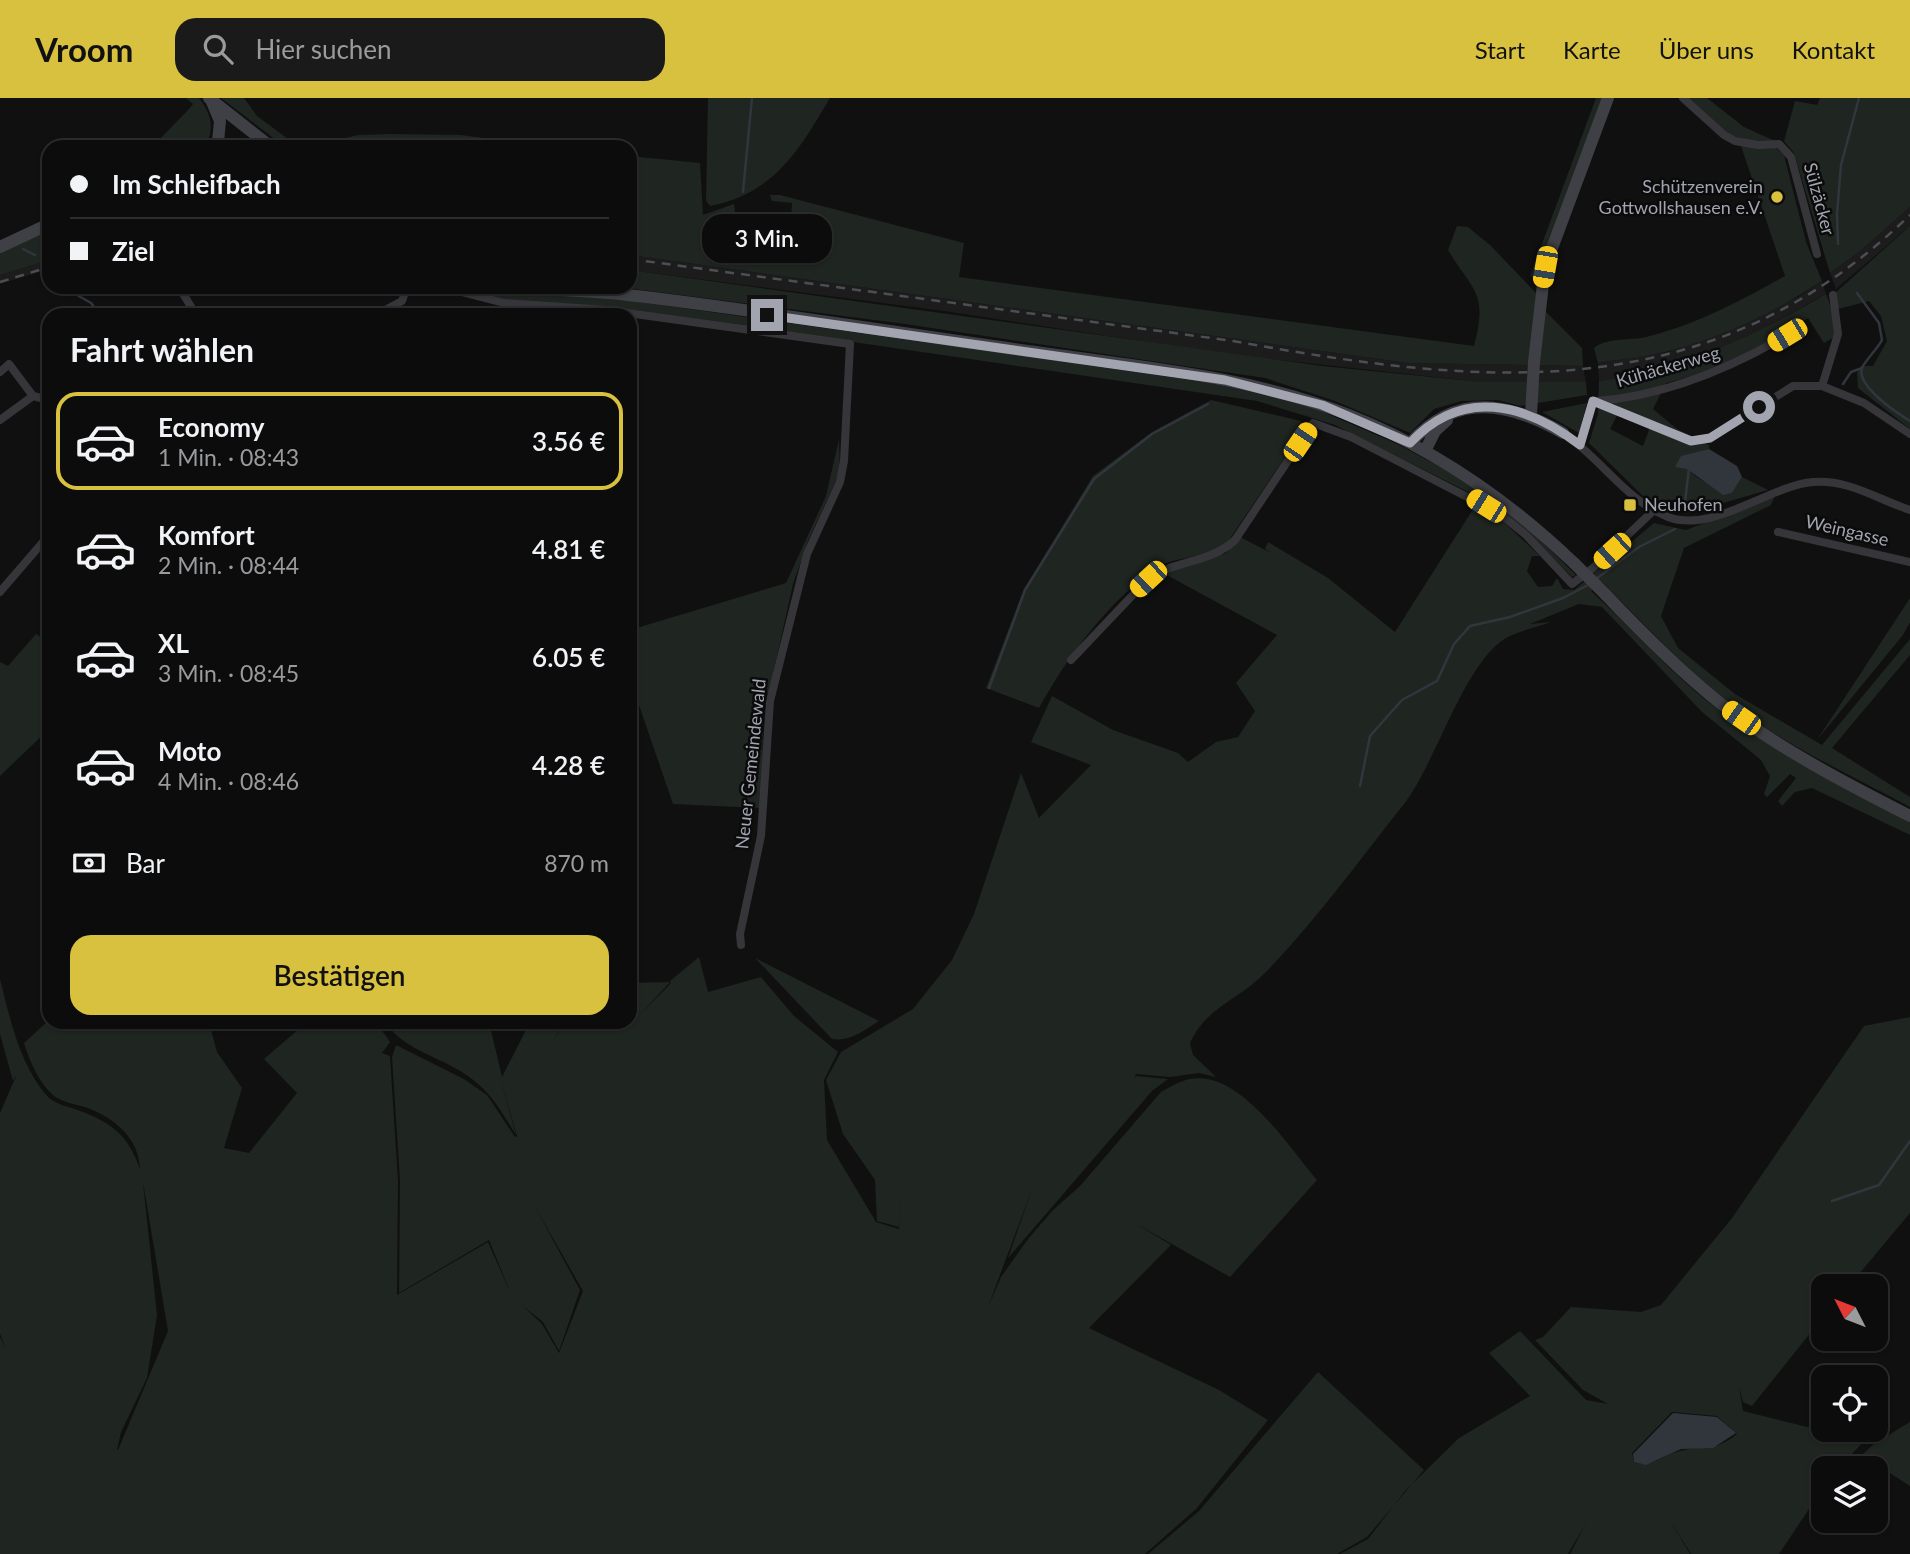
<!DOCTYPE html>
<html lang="de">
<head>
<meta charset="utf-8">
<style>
  body { margin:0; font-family:Lato,sans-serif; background:#1a1a1b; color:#f1f3f6; height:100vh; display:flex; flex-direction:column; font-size:26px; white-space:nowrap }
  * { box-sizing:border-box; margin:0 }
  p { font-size:23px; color:#9a9b9d }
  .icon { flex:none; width:38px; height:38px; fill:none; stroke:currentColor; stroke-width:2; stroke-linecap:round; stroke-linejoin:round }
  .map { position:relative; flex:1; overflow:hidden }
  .details { position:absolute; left:42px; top:210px; width:595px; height:721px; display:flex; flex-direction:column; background:#0c0c0d; border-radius:21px; box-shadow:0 2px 5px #0004,0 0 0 2px #2c2c2e }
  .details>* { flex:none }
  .hud { position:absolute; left:42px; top:42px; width:595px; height:154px; border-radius:21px; box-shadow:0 2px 5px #0004,0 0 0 2px #2c2c2e; display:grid; align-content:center; height:154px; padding:0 28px; background:#0c0c0d }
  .needle { width:46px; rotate:312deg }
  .fabs { position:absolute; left:1811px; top:1176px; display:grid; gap:14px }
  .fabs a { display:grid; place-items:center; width:77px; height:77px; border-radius:14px; background:#0c0c0d; box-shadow:0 2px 5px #0004,0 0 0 2px #2c2c2e; font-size:35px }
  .end { position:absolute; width:32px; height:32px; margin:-16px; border:9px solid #a2a4b0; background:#111; box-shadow:0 0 0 4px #111 }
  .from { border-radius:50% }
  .bubble { position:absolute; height:49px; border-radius:21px; background:#0c0c0d; box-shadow:0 2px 5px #0004,0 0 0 2px #2c2c2e; font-size:23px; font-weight:600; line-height:49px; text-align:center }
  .car { position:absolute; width:21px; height:42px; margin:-21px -10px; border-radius:9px; box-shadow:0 0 5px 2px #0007; background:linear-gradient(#f5c518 24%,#345 0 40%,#f5c518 0 76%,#345 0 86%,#f5c518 0) }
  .hud b { display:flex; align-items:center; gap:24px; height:66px; font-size:26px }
  .hud b+b { border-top:2px solid #2c2c2e }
  .hud i { width:18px; height:18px; background:#f1f3f6 }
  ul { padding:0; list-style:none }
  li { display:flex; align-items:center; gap:21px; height:98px; margin:0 14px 10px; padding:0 14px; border:4px solid transparent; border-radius:21px }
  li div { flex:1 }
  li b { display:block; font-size:26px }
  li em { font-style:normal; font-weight:600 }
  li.active { border-color:#d9c140 }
  li>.icon { width:63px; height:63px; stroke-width:1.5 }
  h2 { padding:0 28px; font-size:32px; line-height:84px }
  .pay { display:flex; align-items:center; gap:18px; height:77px; padding:0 28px; font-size:26px }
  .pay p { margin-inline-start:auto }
  .cta { display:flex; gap:14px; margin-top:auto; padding:14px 28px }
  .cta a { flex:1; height:80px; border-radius:21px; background:#d9c140; color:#111; font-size:28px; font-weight:600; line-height:80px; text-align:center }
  header { display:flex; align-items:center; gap:42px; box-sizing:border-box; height:98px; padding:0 35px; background:#d9c140; color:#111 }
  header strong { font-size:33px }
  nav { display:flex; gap:38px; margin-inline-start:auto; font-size:24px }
  .search { width:490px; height:63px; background:#1a1a1b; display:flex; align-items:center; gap:18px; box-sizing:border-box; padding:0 24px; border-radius:21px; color:#9a9b9d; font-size:26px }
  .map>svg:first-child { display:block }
  .built { fill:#1c1c1d }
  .green { fill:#1f2521; fill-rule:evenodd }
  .water { fill:#31363d }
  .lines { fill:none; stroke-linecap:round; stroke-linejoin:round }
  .stream { stroke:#31363d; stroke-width:2.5 }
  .street { stroke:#36363a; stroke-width:8 }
  .secondary { stroke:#3f4045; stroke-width:12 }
  .rail { stroke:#4d4e54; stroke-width:2.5; stroke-dasharray:9 7; stroke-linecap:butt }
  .secondary-bridge { stroke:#3f4045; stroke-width:12 }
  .route { stroke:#a2a4b0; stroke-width:9 }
  .poi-dot { fill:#d9c140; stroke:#0b0b0c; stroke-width:2.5 }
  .labels { text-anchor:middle; stroke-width:5; stroke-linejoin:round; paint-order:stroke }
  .poi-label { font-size:18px; fill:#a2a4b0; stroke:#0b0b0c; text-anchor:end }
  .street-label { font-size:18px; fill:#a2a4b0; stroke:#0b0b0c }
</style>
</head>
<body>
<header>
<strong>Vroom</strong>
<div class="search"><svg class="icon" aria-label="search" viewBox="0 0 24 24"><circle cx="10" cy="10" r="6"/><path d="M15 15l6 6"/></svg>Hier suchen</div>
<nav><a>Start</a><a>Karte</a><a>Über uns</a><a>Kontakt</a></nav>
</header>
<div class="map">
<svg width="1910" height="1456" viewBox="0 0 1910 1456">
  <rect width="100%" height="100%" fill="#101011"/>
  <path class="built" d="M1910,109V128L1836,191L1830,175L1859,154Z
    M630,157L1408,265L1583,268L1586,284H1481L1232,257L944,213L630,172Z
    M49,162V171L0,186V177Z
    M1822,183L1826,196L1736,246L1668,270L1599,283L1598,265L1668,254L1718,236L1800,198Z"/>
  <path class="green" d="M186,0H199C211,15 216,32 204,49H152L189,11L193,6Z
    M221,0H244L257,18L299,49H285Z
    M708,0H830C799,52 775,95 710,108L706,103Z
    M1596,0H1605L1541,186L1530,178Z
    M1686,0H1707L1744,29L1775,43C1731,48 1715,27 1686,0Z
    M1820,0H1910V109L1859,154L1830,175L1794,55L1784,43L1795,3L1817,7Z
    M390,36L461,37L550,49L311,48L358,37Z
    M1741,48L1776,50L1784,57L1806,144L1822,183C1777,213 1722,239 1669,253C1646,259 1621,261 1598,265L1594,250C1607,239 1630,243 1646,239C1696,227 1742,202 1785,178Z
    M630,58L700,65L703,117L734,106L739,147L756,164L790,157L776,118L791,121L792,105L772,103L770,97H780L964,145L959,179L1474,248C1488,194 1474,195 1448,152L1457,128L1468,129L1490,147L1536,195L1538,206L1582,250L1583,268L1408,265L630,157Z
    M1910,128V331L1858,290L1857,275L1861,268H1873L1887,243L1881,218L1869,203L1838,211L1835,195Z
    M49,132V162L0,177V155Z
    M630,172L1322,268L1481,284H1586L1587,297L1520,308L1498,302L1462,303L1434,311L1410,335L1335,303L1265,280L905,226L619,189H630Z
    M454,189H487L547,198L589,197L1222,286L1284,299L1314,310L1393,344L1454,376L1479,390L1533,435L1576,477L1572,479L1522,430L1492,406L1335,327L1257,303L634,212L512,204Z
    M1826,196L1834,218V239L1824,245L1808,220C1765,249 1717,274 1666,285L1653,311L1677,331L1709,347V351L1681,359C1691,382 1710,386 1732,395L1742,379L1768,392L1685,416L1648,403L1589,345L1598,316L1599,283C1688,269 1749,241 1826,196ZM1621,310L1644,321L1649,332L1643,348L1610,331Z
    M1211,302L1301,323L1304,331L1227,445C1204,461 1171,459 1156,470C1107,505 1068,558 1039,610L986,590L1024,491L1093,378L1152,334Z
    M1587,305L1579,335L1542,314Z
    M839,341L840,374L808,443L793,486L769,594L764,596L761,710L673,706L630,581V532L786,485L826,398Z
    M1775,398L1771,407L1684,450L1661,518L1678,550L1735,596L1822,647L1910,541V557L1832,650L1910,699V709C1847,675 1782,646 1726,602C1681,566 1642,524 1602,484L1591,493C1635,534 1676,581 1724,616C1782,658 1847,688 1910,721V737L1812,690L1795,694L1782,708L1778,703L1796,680L1790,676L1767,699L1764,696L1770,678L1761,662L1702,614L1602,509L1579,506L1530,526L1551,524C1537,529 1519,533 1506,540C1464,565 1436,665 1404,706C1359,763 1316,822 1266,874C1239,902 1207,908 1190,945L1193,957L1216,979L1199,975L1170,979L1136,976L1134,981L1136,978L1168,981L1152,993L1008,1160L1032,1091L988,1209L1001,1179L1028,1141L1053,1112L1080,1088L1161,994C1170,989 1179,983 1190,981C1240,971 1289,1050 1317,1082L1230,1179L1133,1124L1171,1147L1089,1230L1219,1292L1268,1322L1196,1411L1145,1456H0V1239L6,1250L0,1236V1015L17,976L13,983L0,936V881C10,921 20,968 48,999C54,1005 65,1008 72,1010C109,1023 127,1034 140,1071C139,1041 116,1021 88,1010C76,1006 62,1005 53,997C39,985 29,962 24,945L49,922L209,924L217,954L242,990L224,1050L249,1055L297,995L264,961L307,924H376L390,944L382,955L390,958L398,1083L397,1197L488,1144L511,1196L489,1142L399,1195L400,1083L392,959L396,947L464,981L487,997L515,1039L517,1038L500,979L516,1037C503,1016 492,996 472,981C444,959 405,954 385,924H489L502,979L526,932L524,924H566L553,942L567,924H630V885L670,884L640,917L671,885L670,883L699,859L708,894L761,879L794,918L838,954L824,982L827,1042L876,1124L899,1131L901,1097L899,1129L877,1123L875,1082L843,1036L826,982L841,954L913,911L952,862L974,816L1021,675L1039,720L1091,667L1031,644L1052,598L1113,632L1178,655L1188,664L1216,644L1238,639L1255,613L1236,585L1277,537L1163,475L1226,455L1240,439L1273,456L1265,451L1268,444L1328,480L1395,534L1477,405L1494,415L1540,458H1532L1527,473L1538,489L1552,488L1557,480L1563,491L1574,492L1654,425L1686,432ZM143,1084L168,1233L118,1352H60H117L121,1334L147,1280L157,1217ZM534,1107L583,1193L559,1255L542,1226L523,1208L543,1224L559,1253L580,1192Z
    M1910,500V524L1903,537L1817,642Z
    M36,536L49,545V631L0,678V564L8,568Z
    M755,860L879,923C865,932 850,944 832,941Z
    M1910,919V1115L1849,1188H1824L1823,1219L1752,1308L1743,1304L1739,1289L1743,1313L1864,1343L1839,1370H1824L1823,1390L1779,1456H1691L1669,1421L1690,1456H1570L1586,1425L1568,1456H1340L1368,1441L1405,1393L1459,1340L1530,1298L1489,1255L1520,1233L1586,1302L1608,1306L1583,1292L1535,1242L1543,1239L1571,1209L1641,1214L1661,1207L1732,1120L1864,928ZM1672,1314L1717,1318L1737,1336C1711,1356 1706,1346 1680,1353C1662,1357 1653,1370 1634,1364L1632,1355Z
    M1318,1274L1424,1372L1367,1439L1337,1456H1148L1199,1413Z
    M1910,1324V1388L1862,1357L1874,1346Z"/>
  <path class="water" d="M1709,351L1737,368L1742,379L1732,395L1723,397L1687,371L1675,369L1681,358Z
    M1673,1315L1717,1319L1736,1335L1713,1350L1681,1351L1646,1367L1634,1364L1633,1356Z"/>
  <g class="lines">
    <path class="stream" d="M743,94L752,0
      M1838,146L1837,116L1841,67L1859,0
      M23,151L35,157
      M45,177L49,181
      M63,189L91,205L100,217
      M1857,195L1879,225L1882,242C1878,250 1865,263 1862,270C1856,288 1897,315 1910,323
      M1843,286L1851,274L1862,270
      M1685,404L1689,370
      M1596,481L1639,449L1675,431
      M989,590L1025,492L1094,381L1152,336L1208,306
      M1360,688L1370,638L1402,602L1437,583L1454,546L1470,528L1510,519L1563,500L1588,487
      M1832,1103L1879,1087L1910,1043"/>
    <path class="street" d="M1683,0L1724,37L1735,43L1758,47L1779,46L1791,59L1817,156
      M179,189L196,217
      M442,189L504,205L606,212L850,246L844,363L840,384L807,456L770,603L761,738L740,836L741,847
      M376,217L402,203L407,189
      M0,274L9,266L33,298
      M1822,288L1838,236L1833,197
      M1593,303L1691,343L1710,340L1793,288H1822L1864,305L1910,336
      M1596,303C1663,298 1729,271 1787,237
      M0,322L33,298L49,302
      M1563,335C1601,360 1625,402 1668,419C1713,436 1768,388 1813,384C1848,381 1877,401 1910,412
      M1580,347L1593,303
      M1778,434L1910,464
      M0,494L49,437
      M1071,562L1148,481C1175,462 1211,465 1235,442L1313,325L1351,339L1500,416L1526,437L1572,486L1593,470L1654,412"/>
    <path class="secondary" d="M209,0L271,49
      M212,4L220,23L218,44
      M0,149L49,126
      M532,189C561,193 591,193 620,196C759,212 897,235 1036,254C1141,269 1250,278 1349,317C1435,351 1508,402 1574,465
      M1534,264L1545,169L1608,0
      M1410,345C1457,294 1508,304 1563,335
      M1425,353L1435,333L1447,322
      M1606,497C1642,535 1679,572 1720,605C1778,650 1845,685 1910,718"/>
    <path class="rail" d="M630,161L1233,243C1487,289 1709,311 1910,117
      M0,184L49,169"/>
    <path class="secondary-bridge" d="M1531,317L1534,264
      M1574,465L1606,497"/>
  </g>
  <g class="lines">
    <path class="route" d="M767,217L1225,282L1322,307L1410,345C1462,289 1525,305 1580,347L1593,303L1691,343L1710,340L1759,309"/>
  </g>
  <g class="poi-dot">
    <circle cx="1777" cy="99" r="7"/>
    <rect x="1623" y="400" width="14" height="14" rx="3.5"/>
  </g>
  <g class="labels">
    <g class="poi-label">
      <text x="1763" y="95">Schützenverein<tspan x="1763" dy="21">Gottwollshausen e.V.</tspan></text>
      <text x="1644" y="413" text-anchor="start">Neuhofen</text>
    </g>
    <g class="street-label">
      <text transform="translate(1819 101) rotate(75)" y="6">Sülzäcker</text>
      <text transform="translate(1668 269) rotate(-16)" y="6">Kühäckerweg</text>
      <text transform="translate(1847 433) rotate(13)" y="6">Weingasse</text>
      <text transform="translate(751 666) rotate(-84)" y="6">Neuer Gemeindewald</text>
    </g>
  </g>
</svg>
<div class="fabs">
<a><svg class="needle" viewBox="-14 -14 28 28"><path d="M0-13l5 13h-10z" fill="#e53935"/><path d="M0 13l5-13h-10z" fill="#9a9b9d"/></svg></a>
<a><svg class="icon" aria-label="locate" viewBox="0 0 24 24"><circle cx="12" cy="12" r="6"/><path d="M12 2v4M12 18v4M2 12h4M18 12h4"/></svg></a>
<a><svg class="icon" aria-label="layers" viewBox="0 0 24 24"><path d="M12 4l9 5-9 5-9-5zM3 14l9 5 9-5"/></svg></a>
</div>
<i class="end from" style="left:1759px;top:309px"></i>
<i class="end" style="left:767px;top:217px"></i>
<div class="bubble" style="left:702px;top:116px;width:130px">3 Min.</div>
<i class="car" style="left:1545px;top:169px;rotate:190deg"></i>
<i class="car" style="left:1787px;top:237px;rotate:239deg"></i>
<i class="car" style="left:1300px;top:344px;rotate:34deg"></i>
<i class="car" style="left:1486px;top:408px;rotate:302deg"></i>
<i class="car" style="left:1612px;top:453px;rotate:228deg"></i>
<i class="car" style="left:1148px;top:481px;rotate:227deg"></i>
<i class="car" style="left:1741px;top:620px;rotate:305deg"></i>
<div class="hud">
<b><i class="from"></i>Im Schleifbach</b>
<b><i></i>Ziel</b>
</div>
<section class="details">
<h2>Fahrt wählen</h2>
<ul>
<li class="active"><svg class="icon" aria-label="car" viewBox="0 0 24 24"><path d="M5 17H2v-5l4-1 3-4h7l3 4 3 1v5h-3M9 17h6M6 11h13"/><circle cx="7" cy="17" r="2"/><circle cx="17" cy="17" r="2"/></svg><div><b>Economy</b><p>1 Min. · 08:43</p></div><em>3.56 €</em></li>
<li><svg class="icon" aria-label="car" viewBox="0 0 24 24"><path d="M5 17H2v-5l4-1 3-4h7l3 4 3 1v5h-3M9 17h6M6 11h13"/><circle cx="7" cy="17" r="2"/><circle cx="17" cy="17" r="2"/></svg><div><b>Komfort</b><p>2 Min. · 08:44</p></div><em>4.81 €</em></li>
<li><svg class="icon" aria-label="car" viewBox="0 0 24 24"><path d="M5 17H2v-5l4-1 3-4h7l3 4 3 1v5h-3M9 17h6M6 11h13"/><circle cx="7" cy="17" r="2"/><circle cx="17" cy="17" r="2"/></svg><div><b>XL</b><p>3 Min. · 08:45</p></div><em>6.05 €</em></li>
<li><svg class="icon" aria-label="car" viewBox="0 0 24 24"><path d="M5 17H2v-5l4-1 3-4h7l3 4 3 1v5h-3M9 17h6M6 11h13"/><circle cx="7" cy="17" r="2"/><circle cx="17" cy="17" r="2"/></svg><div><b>Moto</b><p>4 Min. · 08:46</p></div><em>4.28 €</em></li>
</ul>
<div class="pay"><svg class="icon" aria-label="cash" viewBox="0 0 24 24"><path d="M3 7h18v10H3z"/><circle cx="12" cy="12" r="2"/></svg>Bar<p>870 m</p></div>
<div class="cta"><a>Bestätigen</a></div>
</section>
</div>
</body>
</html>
